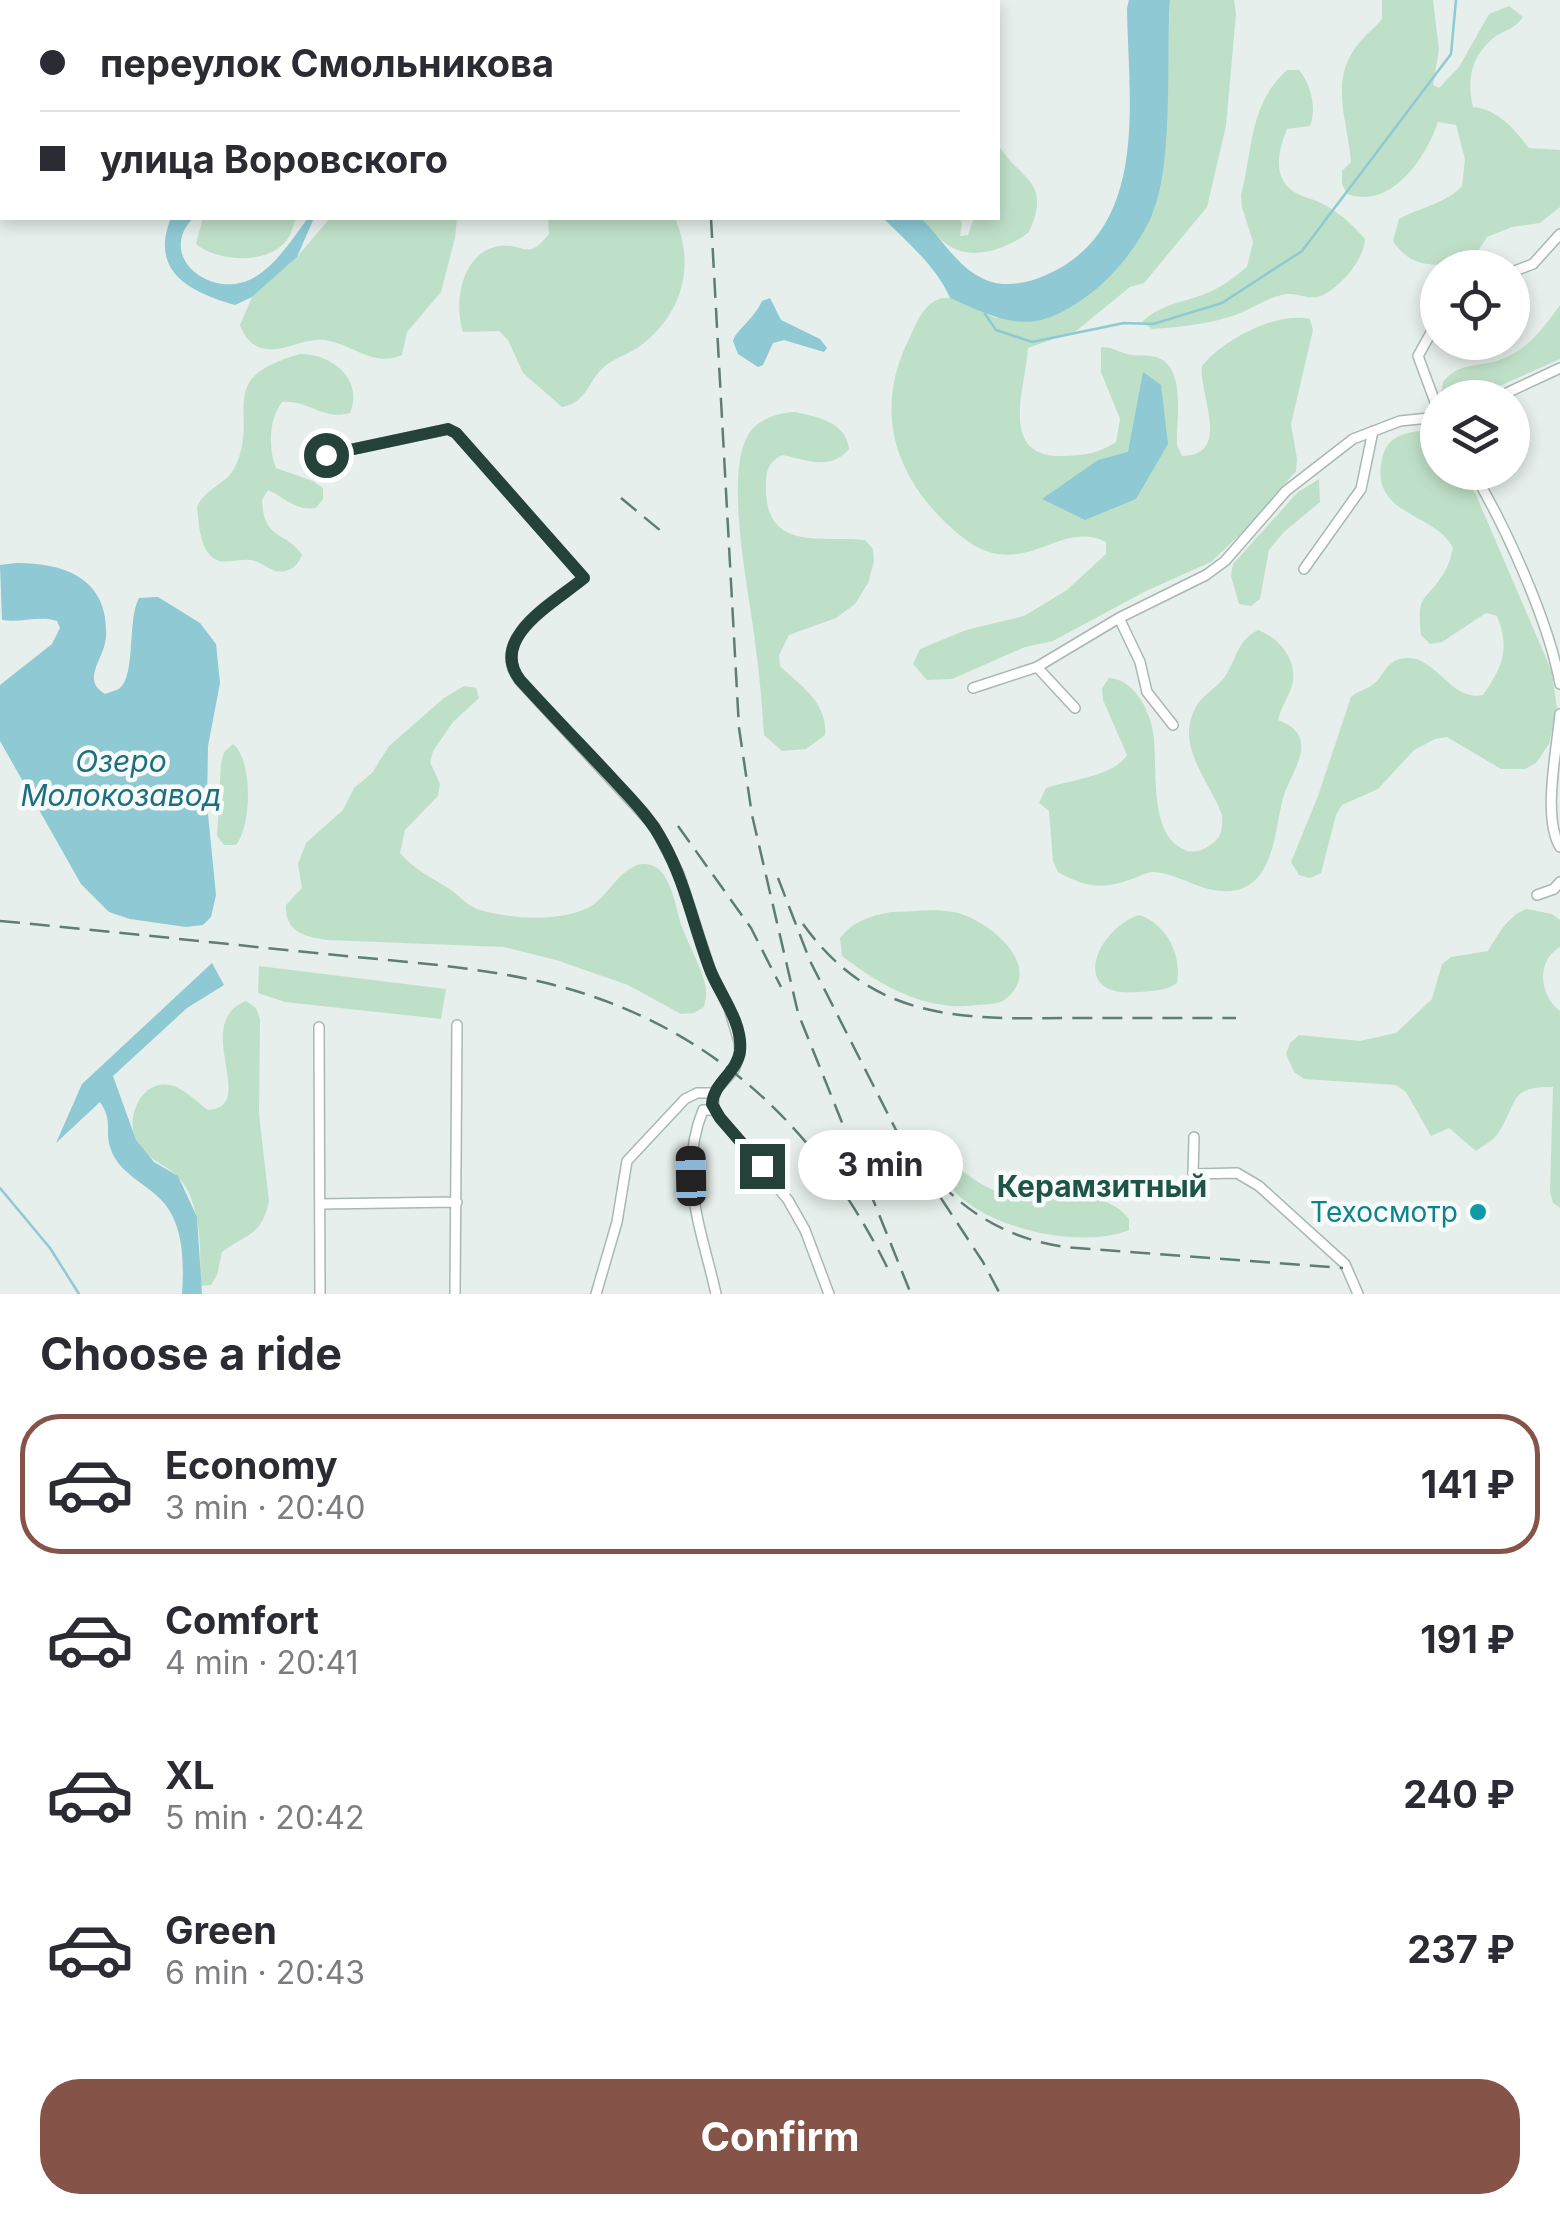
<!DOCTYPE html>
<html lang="en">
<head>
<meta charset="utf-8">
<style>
  body { margin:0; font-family:Inter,sans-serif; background:#f2f2f3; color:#2b2b33; height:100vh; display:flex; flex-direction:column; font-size:38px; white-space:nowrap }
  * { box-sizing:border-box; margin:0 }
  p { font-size:32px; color:#7c7c81 }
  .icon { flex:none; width:55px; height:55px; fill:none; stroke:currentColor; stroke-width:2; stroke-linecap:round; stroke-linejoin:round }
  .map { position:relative; height:1294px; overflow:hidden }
  .drawer { display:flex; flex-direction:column; background:#fff; flex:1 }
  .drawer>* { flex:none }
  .banner { position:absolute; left:0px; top:0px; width:1000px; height:220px; box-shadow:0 5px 15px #0003; display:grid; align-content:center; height:220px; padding:0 40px; background:#fff }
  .controls { position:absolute; left:1420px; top:250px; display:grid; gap:20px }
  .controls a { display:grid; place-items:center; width:110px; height:110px; border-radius:50%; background:#fff; box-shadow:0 5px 15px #0003; font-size:50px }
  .end { position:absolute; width:45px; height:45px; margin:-22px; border:12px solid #24423a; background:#fff; box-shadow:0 0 0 5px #fff }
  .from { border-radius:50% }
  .bubble { position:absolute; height:70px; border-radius:35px; background:#fff; box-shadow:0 5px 15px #0003; font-size:32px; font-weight:700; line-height:70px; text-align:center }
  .car { position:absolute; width:30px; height:60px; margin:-30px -15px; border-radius:12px; box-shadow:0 0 8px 2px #0007; background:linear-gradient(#222 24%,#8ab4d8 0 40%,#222 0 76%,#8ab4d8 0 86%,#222 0) }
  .banner b { display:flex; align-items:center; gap:35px; height:95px; font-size:38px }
  .banner b+b { border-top:2px solid #e1e1e2 }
  .banner i { width:25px; height:25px; background:#2b2b33 }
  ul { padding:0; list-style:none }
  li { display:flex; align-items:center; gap:30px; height:140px; margin:0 20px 15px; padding:0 20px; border:5px solid transparent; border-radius:40px }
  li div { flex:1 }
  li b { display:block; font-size:38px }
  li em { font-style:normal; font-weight:700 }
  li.current { border-color:#855347 }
  li>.icon { width:90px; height:90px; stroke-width:1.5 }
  h2 { padding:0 40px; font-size:45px; line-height:120px }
  .primary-button { display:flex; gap:20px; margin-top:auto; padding:20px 40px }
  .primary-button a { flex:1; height:115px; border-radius:40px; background:#855347; color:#fff; font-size:40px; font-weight:700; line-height:115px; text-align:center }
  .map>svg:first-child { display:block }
  .green { fill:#bfe0c8 }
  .water { fill:#8ec9d4 }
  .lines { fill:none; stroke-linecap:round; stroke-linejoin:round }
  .stream { stroke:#8ec9d4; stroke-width:2.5 }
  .minor-casing { stroke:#a8b8b2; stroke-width:12 }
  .minor { stroke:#fff; stroke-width:9 }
  .rail { stroke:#5f7d75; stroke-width:2.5; stroke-dasharray:20 10; stroke-linecap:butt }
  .route { stroke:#24423a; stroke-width:12 }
  .culture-dot { fill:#0f9aa8; stroke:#f7fbf9; stroke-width:4 }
  .labels { text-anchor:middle; stroke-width:9; stroke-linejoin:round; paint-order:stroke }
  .culture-label { font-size:28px; fill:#0d838f; stroke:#f7fbf9; text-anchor:end }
  .water-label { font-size:30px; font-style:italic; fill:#1c6f80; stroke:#f7fbf9 }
  .neighbourhood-label { font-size:30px; font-weight:bold; fill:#1f5548; stroke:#f7fbf9 }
</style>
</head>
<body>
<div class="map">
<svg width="1560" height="1294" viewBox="0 0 1560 1294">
  <rect width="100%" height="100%" fill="#e6efeb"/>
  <path class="green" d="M1170,0H1234L1236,14L1226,126L1207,207L1144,283L1130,287L1076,331L1028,348C1026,387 997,457 1062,456C1082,456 1100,453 1116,442L1120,419L1101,372V347C1112,347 1114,350 1124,353C1134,357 1146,354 1156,357C1187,366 1176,421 1177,445L1182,456C1233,456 1198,392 1202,366C1223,340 1277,311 1310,319L1313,330L1291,424L1297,459L1296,471L1249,526L1211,562L1146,591L1053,641L1025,647L952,679L927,680L913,664L920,649L966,630L1024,616L1067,590L1106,554V542C1058,518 1023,585 962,537C899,486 871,417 908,341C915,327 922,305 939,299C955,293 981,312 996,318L1133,246L1153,213L1165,138Z
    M1382,0H1433L1439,50L1433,85L1439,88L1459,67L1489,14L1509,6L1523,17C1513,31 1502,30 1491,40C1470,59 1467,82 1473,107C1498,109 1514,129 1529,148L1560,150V207L1540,223L1512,227L1487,237L1473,259C1442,266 1413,272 1393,241L1399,219C1419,208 1447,203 1462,186L1465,159L1456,125L1438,122C1426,158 1391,210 1347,194L1342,184V171L1351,162C1348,121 1328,79 1359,43C1366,34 1375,28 1382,19Z
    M1287,70H1299C1311,84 1317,109 1310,126L1287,129C1278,151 1271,181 1298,194C1305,198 1314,199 1321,203C1339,212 1352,224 1365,239C1364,259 1343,284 1325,294C1312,302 1300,293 1287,294C1266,297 1249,312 1229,317C1203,325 1178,327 1152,329L1142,322C1162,302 1190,302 1214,290C1226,284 1237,275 1247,267L1253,242L1242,207L1241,195C1253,150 1249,104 1287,70Z
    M998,144C1018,180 1053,179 1029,232C1009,248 975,261 951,247C940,241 930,227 921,218H959L962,223L960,236L968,235L974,218H998Z
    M203,218H296C294,224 291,234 287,240C268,265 218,262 196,244Z
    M330,218H457L455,238L441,292L407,332L402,355C374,368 352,344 325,340C303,337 283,354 261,348C249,344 244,335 240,325L252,297L297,257Z
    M548,218H675C696,267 682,315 639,347C628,354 615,358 605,366C588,380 587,403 562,407L523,373L508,340L499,331L463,332C453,303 462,251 500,246C525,243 527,262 549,234Z
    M1560,305V359L1475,397H1445L1441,393L1443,382C1460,361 1479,368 1502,359C1529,349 1543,328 1560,305Z
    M300,354C332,354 364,379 350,413C324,421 307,399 282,402C269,418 268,449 276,468L313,481L323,488V499L316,508C295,511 286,498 268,490L262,500C264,542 286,530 302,555C298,564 294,569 285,571C272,574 266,564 255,561C239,556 221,569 209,554C199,542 199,522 197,507C205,488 227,484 235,467C261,413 211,379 300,354Z
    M795,412C818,417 846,422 849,449C831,471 807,460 782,455C767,463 766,472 766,488C766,553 823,535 865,540L873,549L874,561L868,583L855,604L836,618L789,635L779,655L780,666C801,686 828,703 825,735L806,749L782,751L764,735C762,707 760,678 756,650C751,599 723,478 748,435C757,419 778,413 795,412Z
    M1429,430L1437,434L1438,472L1463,473L1476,495L1552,672L1557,709L1549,744L1536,763L1525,769H1501L1447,737L1435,739L1414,750L1378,789L1342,805L1336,815L1321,873L1310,878L1299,875L1291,862L1318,796L1351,697C1358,691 1364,690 1371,686C1383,679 1384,663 1400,659C1435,650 1448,702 1483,695C1503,666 1510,649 1497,616L1486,613L1442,642L1430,644L1421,635C1416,590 1426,604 1445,571C1449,565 1451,555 1453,548C1436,512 1366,516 1383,455C1390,433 1410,432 1429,430Z
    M1319,479L1320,502L1284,532L1269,550L1260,599L1251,606L1239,604L1231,576L1233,564L1298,492Z
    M1258,630C1278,637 1296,658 1293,681C1291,694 1281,706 1278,720C1322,737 1292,769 1283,798C1275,827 1275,881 1237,890C1207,897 1182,874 1154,872C1147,872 1138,877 1132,879C1102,890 1085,887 1058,872L1053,861L1049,811L1039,803L1046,788C1070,780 1114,776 1127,755L1103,700L1102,688L1109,678C1132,679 1147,705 1152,727C1160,759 1145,834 1185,850C1195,854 1204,850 1213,843C1222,836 1223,827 1222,815C1210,781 1174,746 1196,707C1203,693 1220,687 1227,673C1238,655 1238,640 1258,630Z
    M464,686L476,688L479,698L453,722L433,751L430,762L440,784L438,796L405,830L400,853C415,870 429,876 448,888C459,895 467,906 480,910C511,919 564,923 593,905C609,894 624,862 646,864C672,866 675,909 682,927C689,946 700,964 705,984C707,992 706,999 704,1007L694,1013L681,1014L628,985L556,960L504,947L327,940C302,936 285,931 286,905L302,888L298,864L306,843L343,810L354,788L372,773L389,746L444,698Z
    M233,744C253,760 252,825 236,845H224L217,836L221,763L224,752Z
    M1527,909L1552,914L1560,920V947C1536,961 1539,995 1560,1011V1208L1553,1203L1550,1192L1553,1087C1506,1086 1519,1105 1496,1136C1491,1142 1482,1146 1476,1151L1449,1128L1431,1136L1406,1092L1396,1085L1304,1079L1294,1072L1286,1054L1290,1043L1299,1035L1360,1041L1396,1033L1432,999L1442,964L1451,957L1488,951C1499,934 1507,916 1527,909Z
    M891,912C910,912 934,908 953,912C985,917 1046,965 1007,998C999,1005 987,1004 977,1005C926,1012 881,986 842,956L840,938C853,921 870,916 891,912Z
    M1139,915C1167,924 1182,955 1177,983C1165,991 1153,991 1138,992C1065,998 1099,927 1139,915Z
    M259,966L446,989L441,1019L285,1002L258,993Z
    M246,1001L256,1008L260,1019L259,1114L269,1201C261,1238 246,1233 222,1252L217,1275L211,1285L199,1286C202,1254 202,1199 176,1175C163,1163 144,1158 136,1140C125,1117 142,1080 169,1085C183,1087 197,1102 208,1110C260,1107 190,1023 246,1001Z
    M950,1161C967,1174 982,1188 1003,1193C1043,1201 1101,1183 1129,1219V1230C1078,1252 953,1224 939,1164Z"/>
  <path class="water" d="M1129,0H1170C1166,58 1174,164 1152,215C1140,243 1115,275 1091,293C1035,336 1010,325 950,298C937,267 906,241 883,218H921C940,236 956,265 980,277C1000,289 1026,284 1046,275C1151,229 1128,101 1127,8Z
    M171,218H193C155,258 214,302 255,277C277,264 293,238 308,218H314L297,257L252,297L235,305C190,292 149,272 171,218Z
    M770,298L781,320L820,339L827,348L824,352L784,340L773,343L763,365L758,367L738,354L733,341C736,330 754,319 762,301Z
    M1143,372L1161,385L1168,444L1136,499L1085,520L1042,499L1098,460L1128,452Z
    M16,563C66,563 109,579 106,637C105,651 96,662 94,675C93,684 97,689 105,694C107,693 118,690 120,688C136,674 127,620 139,598L158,597L200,623L216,644L220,683L208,746L207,804L216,895L211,917L203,925L186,927L130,919L109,912L81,884L0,741V685L52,644L60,628L57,621C40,615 21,623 2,620L0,565Z
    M212,963L224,985L187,1008L113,1076L136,1140L154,1162L178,1176L197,1217L202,1294H182C184,1264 184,1227 164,1203C148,1184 118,1174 110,1147C105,1128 113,1121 100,1102L56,1143L82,1084Z"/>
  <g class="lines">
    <path class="stream" d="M985,314L996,330L1032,342L1124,323L1153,324L1222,303L1302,251L1451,54L1456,0
      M0,1188L50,1248L79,1294"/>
    <defs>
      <path id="minor" d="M1512,272L1533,264L1560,234
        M1438,320L1418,356L1438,410
        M1496,398L1560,368
        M326,455L448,429L456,433L584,578C554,602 487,638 520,681L654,826L679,874L711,972L729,1008L739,1042L740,1054L734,1070L713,1093L714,1110L788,1200L805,1230L829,1294
        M1473,472C1506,527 1549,622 1560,684
        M1304,569L1361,489L1373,431
        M1119,618L1140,662L1147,692L1173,725
        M1037,667L1075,708
        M973,688L1037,667L1119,618L1206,575L1225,561L1286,491L1353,439L1400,421L1438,417
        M1560,714C1557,749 1542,817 1560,847
        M1537,895L1554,889L1560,882
        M319,1027L320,1294
        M714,1110H703C677,1175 702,1230 716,1294
        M1194,1137L1193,1174L1237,1173L1259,1186L1345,1264L1358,1294
        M320,1204L457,1202
        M455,1294L457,1025
        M596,1294L617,1222L627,1161L685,1099L697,1093H713"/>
    </defs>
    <use href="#minor" class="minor-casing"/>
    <use href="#minor" class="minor"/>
    <path class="rail" d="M699,0V2
      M711,218L739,728L752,815L798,1013L911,1294
      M621,498L667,536
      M678,826L751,928L781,987
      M778,878L810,961L896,1130L983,1262L1000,1294
      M0,921C108,931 216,943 325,954C392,961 461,965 528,979C695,1013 812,1116 887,1267
      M803,924C874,1023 964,1019 1074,1018C1128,1018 1182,1018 1236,1018
      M939,1182C976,1221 1023,1244 1077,1248L1343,1268"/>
  </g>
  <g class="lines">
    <path class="route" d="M326,455L448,429L456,433L584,578C554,603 488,638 520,680C550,713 580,744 610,776C629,797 650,817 663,842C686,883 694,929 711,972C721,996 743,1023 740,1051C737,1073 714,1082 712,1104L720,1118L762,1166"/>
  </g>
  <circle class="culture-dot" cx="1478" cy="1212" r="10"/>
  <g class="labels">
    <g class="culture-label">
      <text x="1458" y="1222">Техосмотр</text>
    </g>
    <g class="water-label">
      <text x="121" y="772">Озеро<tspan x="121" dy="34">Молокозавод</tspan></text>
    </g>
    <g class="neighbourhood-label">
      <text x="1102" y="1197">Керамзитный</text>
    </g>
  </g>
</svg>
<div class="controls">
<a><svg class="icon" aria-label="locate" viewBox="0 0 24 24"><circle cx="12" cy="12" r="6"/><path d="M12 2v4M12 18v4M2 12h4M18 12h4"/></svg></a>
<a><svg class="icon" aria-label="layers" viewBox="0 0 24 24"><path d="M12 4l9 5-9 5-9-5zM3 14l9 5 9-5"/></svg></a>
</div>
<i class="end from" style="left:326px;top:455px"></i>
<i class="end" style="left:762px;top:1166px"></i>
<div class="bubble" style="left:798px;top:1130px;width:165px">3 min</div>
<i class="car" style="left:691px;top:1176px;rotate:359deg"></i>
<div class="banner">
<b><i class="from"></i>переулок Смольникова</b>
<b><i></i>улица Воровского</b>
</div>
</div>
<section class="drawer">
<h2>Choose a ride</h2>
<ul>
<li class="current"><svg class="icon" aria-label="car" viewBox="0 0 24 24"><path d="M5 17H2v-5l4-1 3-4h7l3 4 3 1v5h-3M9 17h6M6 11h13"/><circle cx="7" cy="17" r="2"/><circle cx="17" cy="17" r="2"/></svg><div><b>Economy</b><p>3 min · 20:40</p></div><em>141 ₽</em></li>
<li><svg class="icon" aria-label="car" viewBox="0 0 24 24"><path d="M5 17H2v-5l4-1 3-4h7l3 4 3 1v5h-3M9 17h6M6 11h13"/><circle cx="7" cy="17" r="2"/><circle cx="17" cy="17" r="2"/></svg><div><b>Comfort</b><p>4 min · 20:41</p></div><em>191 ₽</em></li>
<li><svg class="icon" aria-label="car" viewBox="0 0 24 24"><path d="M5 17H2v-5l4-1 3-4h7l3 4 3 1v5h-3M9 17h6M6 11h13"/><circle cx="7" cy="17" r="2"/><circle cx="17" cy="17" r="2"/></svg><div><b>XL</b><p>5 min · 20:42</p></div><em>240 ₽</em></li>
<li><svg class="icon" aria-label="car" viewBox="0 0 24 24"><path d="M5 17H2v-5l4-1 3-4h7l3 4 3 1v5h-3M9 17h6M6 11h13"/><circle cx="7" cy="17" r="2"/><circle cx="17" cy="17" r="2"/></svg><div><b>Green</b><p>6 min · 20:43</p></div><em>237 ₽</em></li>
</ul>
<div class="primary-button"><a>Confirm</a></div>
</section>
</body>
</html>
